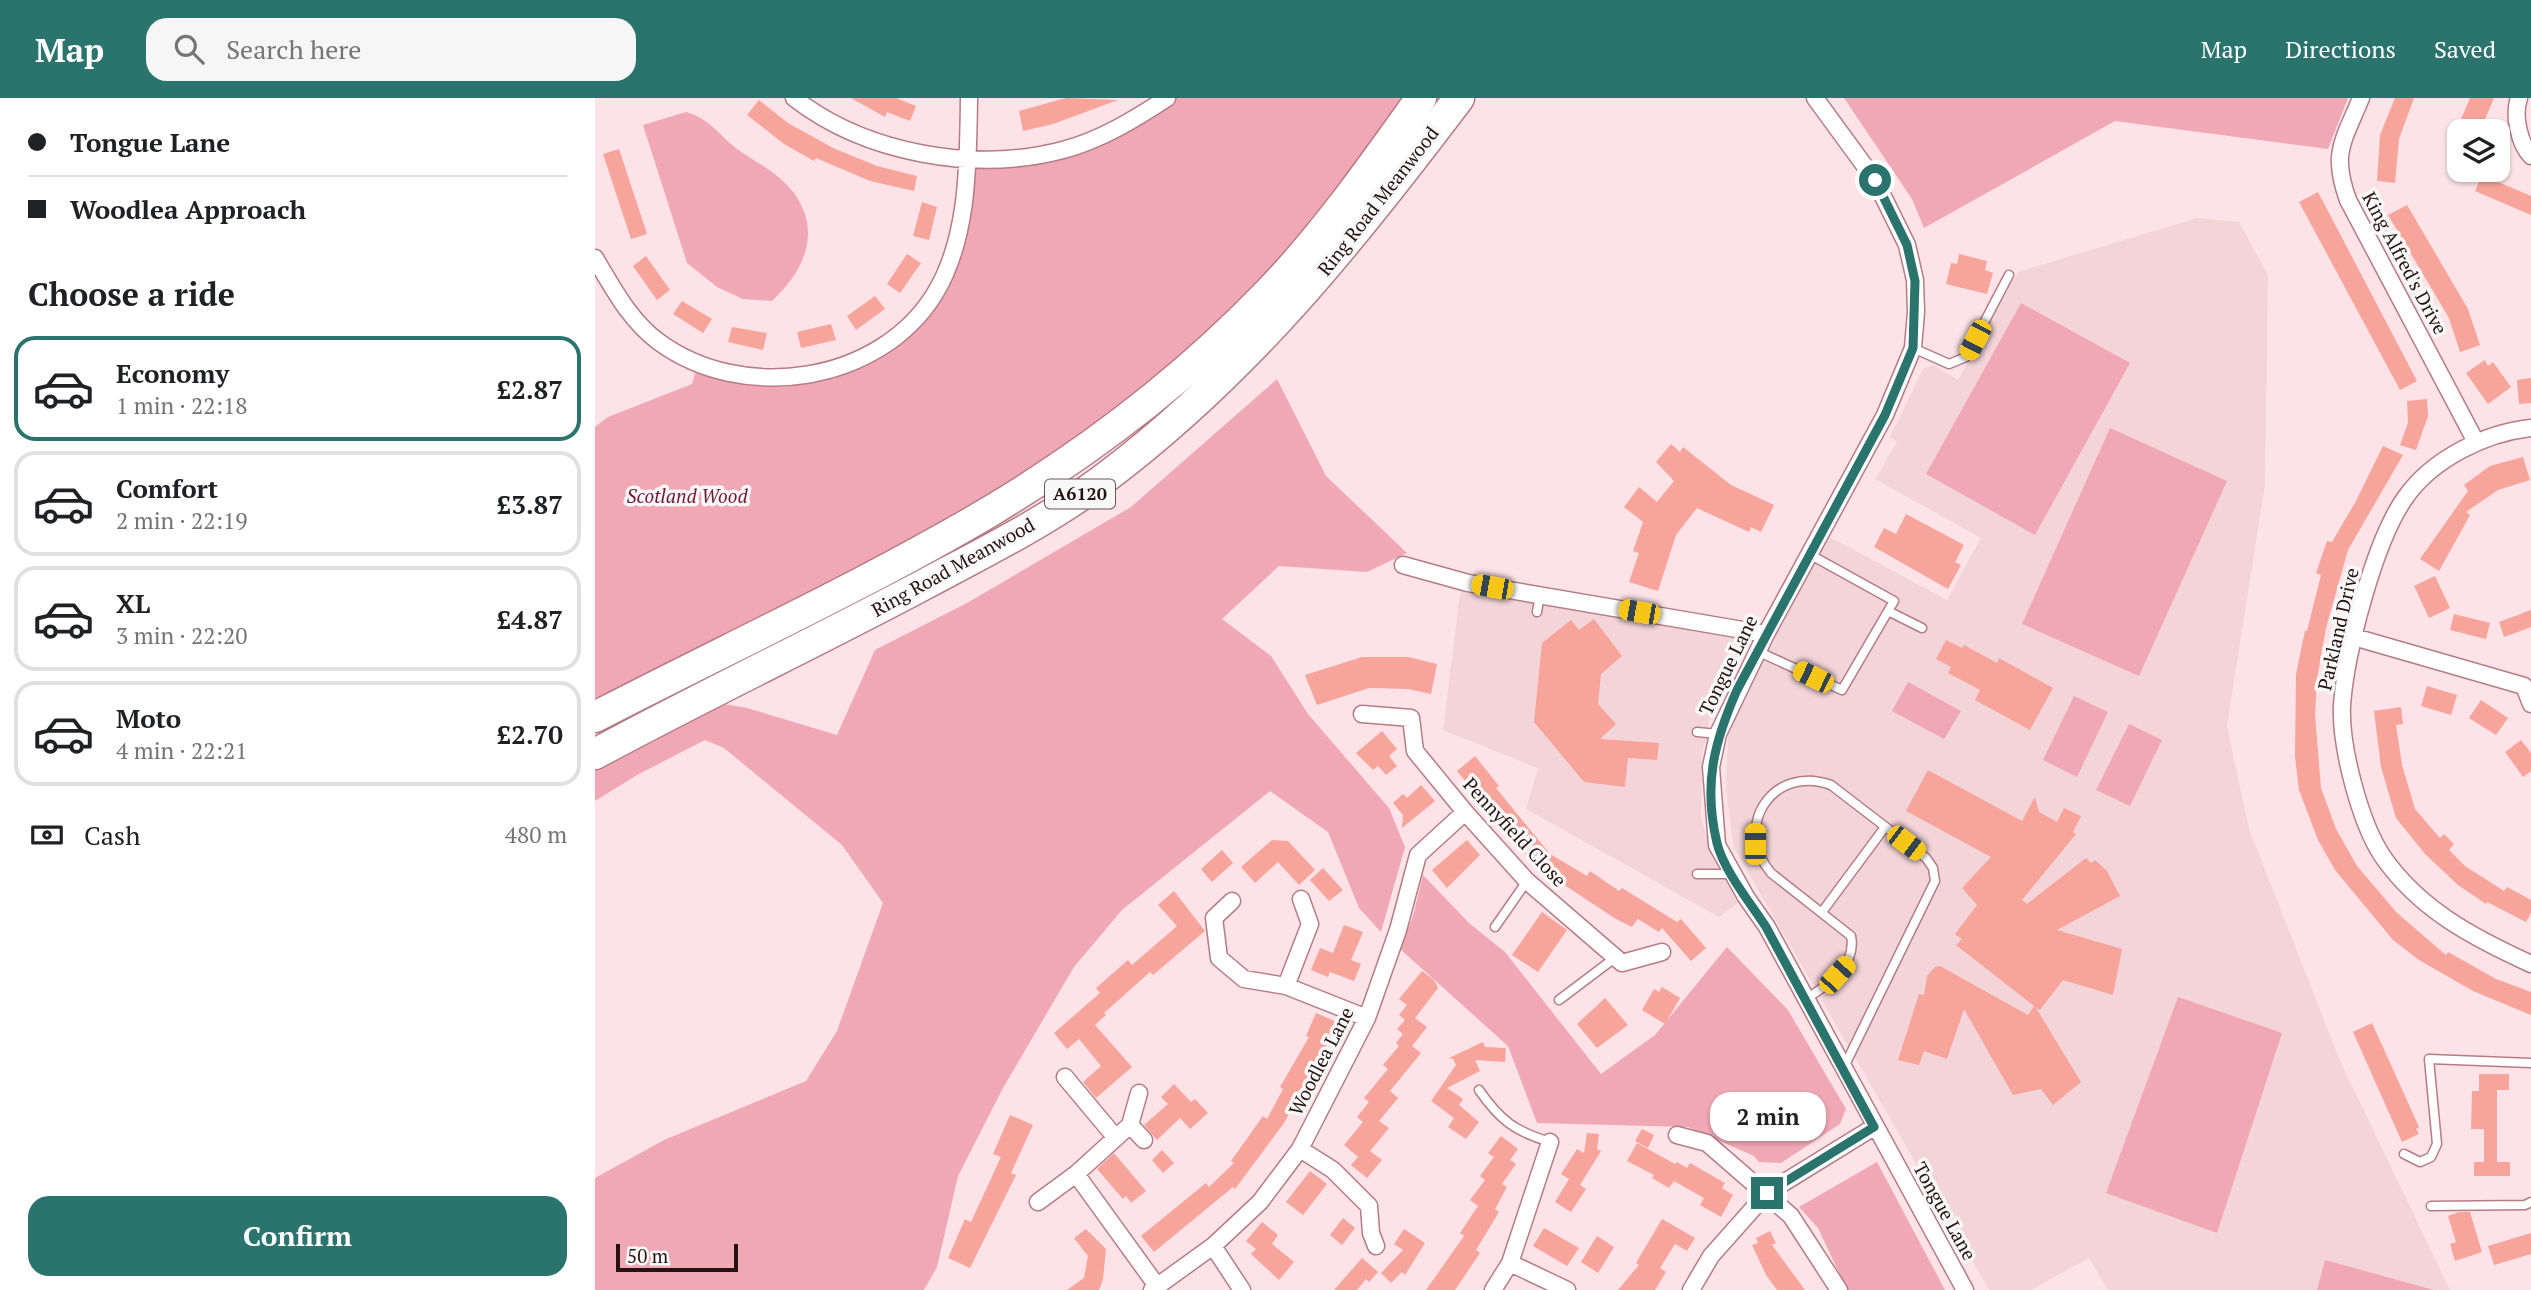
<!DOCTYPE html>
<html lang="en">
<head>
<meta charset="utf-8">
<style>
  body { margin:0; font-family:"PT Serif",serif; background:#f6f6f6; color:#202124; height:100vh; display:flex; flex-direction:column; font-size:26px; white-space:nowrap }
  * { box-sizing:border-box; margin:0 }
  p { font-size:23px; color:#757577 }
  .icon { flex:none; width:38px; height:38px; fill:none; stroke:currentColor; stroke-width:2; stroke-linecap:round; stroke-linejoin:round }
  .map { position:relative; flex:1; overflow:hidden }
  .sheet { display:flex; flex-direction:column; background:#fff; width:595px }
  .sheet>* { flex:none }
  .hud { display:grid; align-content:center; height:154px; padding:0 28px; background:#fff }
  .controls { position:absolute; left:1852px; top:21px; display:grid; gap:14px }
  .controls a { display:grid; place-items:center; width:63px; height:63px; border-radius:14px; background:#fff; box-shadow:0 2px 5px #0004; font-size:35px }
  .scale { position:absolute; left:21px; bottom:18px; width:122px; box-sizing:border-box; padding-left:7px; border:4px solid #261115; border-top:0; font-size:19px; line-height:24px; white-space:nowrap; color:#261115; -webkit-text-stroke:5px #f8f8f8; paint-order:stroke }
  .end { position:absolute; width:32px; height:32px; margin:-16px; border:9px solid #2b736d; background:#fff; box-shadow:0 0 0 4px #fff }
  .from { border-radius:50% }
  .bubble { position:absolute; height:49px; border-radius:21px; background:#fff; box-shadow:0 2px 5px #0004; font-size:23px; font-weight:800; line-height:49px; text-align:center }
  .car { position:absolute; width:21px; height:42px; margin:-21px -10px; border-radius:9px; box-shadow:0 0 5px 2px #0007; background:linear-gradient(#f5c518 24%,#345 0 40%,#f5c518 0 76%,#345 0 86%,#f5c518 0) }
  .hud b { display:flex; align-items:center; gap:24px; height:66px; font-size:26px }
  .hud b+b { border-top:2px solid #e0e0e0 }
  .hud i { width:18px; height:18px; background:#202124 }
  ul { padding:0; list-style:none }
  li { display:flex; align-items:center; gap:21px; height:105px; margin:0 14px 10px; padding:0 14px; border:4px solid #e0e0e0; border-radius:21px }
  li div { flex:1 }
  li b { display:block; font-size:26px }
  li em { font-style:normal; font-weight:800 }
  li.active { border-color:#2b736d }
  li>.icon { width:63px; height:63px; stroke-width:1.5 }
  h2 { padding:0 28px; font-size:32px; line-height:84px }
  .pay { display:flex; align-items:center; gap:18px; height:77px; padding:0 28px; font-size:26px }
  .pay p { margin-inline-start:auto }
  .cta { display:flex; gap:14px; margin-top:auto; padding:14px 28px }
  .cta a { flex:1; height:80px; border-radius:21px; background:#2b736d; color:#fff; font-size:28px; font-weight:800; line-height:80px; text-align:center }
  header { display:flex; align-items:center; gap:42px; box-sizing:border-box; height:98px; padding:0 35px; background:#2b736d; color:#fff }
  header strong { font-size:33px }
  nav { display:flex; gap:38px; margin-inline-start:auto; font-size:24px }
  .search { width:490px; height:63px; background:#f6f6f6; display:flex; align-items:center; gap:18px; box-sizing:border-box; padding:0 24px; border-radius:21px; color:#757577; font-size:26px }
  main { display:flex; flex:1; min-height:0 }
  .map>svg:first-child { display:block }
  .built { fill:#f2d4d9 }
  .green { fill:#f1a8b5 }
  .building { fill:#f7a49a }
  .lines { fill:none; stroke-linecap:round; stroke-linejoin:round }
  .lane-casing { stroke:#b57c86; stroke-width:11 }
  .street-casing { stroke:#b57c86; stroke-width:19 }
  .highway-casing { stroke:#b57c86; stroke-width:33 }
  .lane { stroke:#fff; stroke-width:8 }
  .street { stroke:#fff; stroke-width:16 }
  .highway { stroke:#fff; stroke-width:30 }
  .route { stroke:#2b736d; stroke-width:9 }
  .labels { text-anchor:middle; stroke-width:7; stroke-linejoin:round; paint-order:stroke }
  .shield { fill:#f8f8f8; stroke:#655659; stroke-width:2 }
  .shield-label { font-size:18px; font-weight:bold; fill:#261115 }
  .street-label { font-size:19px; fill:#261115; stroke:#f8f8f8 }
  .park-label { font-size:19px; font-style:italic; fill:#751534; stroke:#f8f8f8 }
</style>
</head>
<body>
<header>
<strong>Map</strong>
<div class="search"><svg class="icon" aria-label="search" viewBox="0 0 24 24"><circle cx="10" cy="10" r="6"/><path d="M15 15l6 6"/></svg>Search here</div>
<nav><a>Map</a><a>Directions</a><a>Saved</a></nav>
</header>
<main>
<section class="sheet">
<div class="hud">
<b><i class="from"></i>Tongue Lane</b>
<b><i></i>Woodlea Approach</b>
</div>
<h2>Choose a ride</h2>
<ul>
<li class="active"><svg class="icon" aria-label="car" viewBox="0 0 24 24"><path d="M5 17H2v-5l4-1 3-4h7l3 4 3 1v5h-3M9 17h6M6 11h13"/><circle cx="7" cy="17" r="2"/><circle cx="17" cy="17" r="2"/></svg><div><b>Economy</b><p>1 min · 22:18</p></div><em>£2.87</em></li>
<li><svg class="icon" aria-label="car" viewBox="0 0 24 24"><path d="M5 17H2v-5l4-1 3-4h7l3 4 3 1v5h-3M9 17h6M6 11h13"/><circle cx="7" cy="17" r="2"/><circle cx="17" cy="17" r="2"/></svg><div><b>Comfort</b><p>2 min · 22:19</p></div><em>£3.87</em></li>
<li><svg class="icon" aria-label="car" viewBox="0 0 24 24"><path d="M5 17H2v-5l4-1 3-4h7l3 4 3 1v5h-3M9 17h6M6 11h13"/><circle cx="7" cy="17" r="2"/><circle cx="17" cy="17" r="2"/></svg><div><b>XL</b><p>3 min · 22:20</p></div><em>£4.87</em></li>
<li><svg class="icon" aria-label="car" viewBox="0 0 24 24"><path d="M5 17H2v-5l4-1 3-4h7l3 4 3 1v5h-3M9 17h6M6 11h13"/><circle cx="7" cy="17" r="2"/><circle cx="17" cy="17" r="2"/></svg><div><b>Moto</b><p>4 min · 22:21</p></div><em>£2.70</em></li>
</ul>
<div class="pay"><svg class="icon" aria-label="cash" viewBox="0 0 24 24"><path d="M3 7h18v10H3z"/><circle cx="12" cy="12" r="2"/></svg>Cash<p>480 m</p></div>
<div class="cta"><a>Confirm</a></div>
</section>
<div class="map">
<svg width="1936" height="1192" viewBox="0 0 1936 1192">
  <rect width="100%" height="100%" fill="#fde3e7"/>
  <path class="built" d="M1602,120L1644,124L1673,177L1670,386L1632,628L1654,731L1746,965L1855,1192H1513L1494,1160L1436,1192H1394L1139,750L1131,692L1133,639L1158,573L1233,438L1352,502L1386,440L1280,381L1302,344L1295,339L1328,271L1338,267L1363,282L1423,174Z
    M866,488L1153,538L1118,605L1107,657L1106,719L1118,760L1143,805L1124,819L931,711L943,670L848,632Z"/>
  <path class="green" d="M572,0H814L673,195L484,355L59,588L0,600V329L13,319L97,286L103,265L168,281L260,262L339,197L363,140L373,60L470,52Z
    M1249,0H1753L1733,51L1520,23L1329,130L1317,101Z
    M91,14C114,20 124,37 142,51C162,65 187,77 201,98C227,137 207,175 177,203L148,201L122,189L92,165L48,27Z
    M1426,205L1535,265L1440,437L1331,376Z
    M682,281L731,378L812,455L772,474L684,468L627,521L676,558L713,616L794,710L810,749L786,834L764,810L733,734L675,693L527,812L479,869L408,990L363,1078L342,1169L329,1192H0V1080L69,1042L211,983L242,933L288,805L247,747L129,650L110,642L42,677L0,703V671L123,605L152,610L242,637L280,552L372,505L536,409Z
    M1515,330L1632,383L1544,578L1427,526Z
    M1313,584L1366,613L1349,641L1297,613Z
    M1479,598L1513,614L1482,679L1448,662Z
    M1534,626L1567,642L1535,708L1501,692Z
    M828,777L874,825L910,854L1006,976L1060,937L1132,849L1193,912L1251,1011L1245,1026L1186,1065L1164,1064L1159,1058L1093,1029L942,1025L913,948L805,851L818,818Z
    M1583,899L1687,935L1622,1135L1511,1095Z
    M1282,1064L1350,1192H1252L1223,1130L1204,1109Z
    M1730,1162L1839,1192H1722Z"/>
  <path class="building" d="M256,0H301L321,8L315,23L292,14L290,19Z
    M471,0L523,2L458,26L428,33L424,13Z
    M1800,0H1819L1804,41L1800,85L1782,83L1785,37Z
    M1875,0H1899L1885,33H1861Z
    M164,2L193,25L238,50L282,68L322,78L319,93L275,83L221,60L219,63L189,46L152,17Z
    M24,51L52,136L36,141L8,56Z
    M1887,77L1936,98V117L1880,93Z
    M1723,94L1822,283L1805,292L1704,104Z
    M327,104L342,109L334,142L318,138Z
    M1812,107L1873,211L1885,247L1865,254L1854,220L1793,117Z
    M312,156L326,165L305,195L292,186Z
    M1364,156L1392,163L1390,172L1398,175L1392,196L1351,186L1356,165L1362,166Z
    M51,158L75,192L62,202L38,168Z
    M280,198L290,211L261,232L252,218Z
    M87,203L117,221L108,235L78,216Z
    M236,226L241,242L206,250L202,234Z
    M137,229L172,235L168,252L133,244Z
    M1890,262L1893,268L1898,264L1916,289L1893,306L1871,275Z
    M1936,280V305L1924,306L1922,282Z
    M1832,301L1833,318L1821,352L1805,347L1813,325L1812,303Z
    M1076,346L1085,354L1088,349L1136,387L1179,407L1166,434L1156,429L1154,434L1102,410L1081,437L1063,493L1034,484L1044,455L1038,453L1048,424L1029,409L1044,389L1062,404L1079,383L1061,364Z
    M1788,348L1808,357L1753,452L1731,530L1722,581L1720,617L1726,690L1741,731L1762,768L1802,815L1851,857L1853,854L1901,881L1936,894V917L1878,893L1824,862L1798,842L1740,772L1723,742L1704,692L1700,659L1701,576L1710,533H1712L1726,477L1721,475L1732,443L1737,444L1761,403Z
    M1928,359L1935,382L1903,392L1871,414L1875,417L1844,473L1825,461L1873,393L1869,387L1895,368Z
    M1311,416L1369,447L1360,464L1366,467L1353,491L1279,449L1289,430L1301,436Z
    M1840,478L1855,510L1834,520L1819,488Z
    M1936,512V529L1909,539L1904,524Z
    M1859,516L1895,525L1891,541L1855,532Z
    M999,521L1027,558L1006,576L1003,606L1021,626L1005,641L1064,645L1062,662L1033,660L1030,689L989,684L939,624L947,545L976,522L984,532Z
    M1351,542L1367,550L1369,547L1402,565L1404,560L1458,590L1435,632L1380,602L1385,592L1353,575L1356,569L1341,561Z
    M767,559H813L842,566L836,596L813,591L774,590L722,607L710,577Z
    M1832,588L1862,597L1856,617L1826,608Z
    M1886,602L1913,620L1901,637L1874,620Z
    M1806,609L1808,626L1801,627L1807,667L1820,711L1845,740L1849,736L1859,746L1854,752L1870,768L1909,793L1912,789L1936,802V815L1931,824L1892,804L1891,806L1863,787L1830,756L1801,720L1786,669L1779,613Z
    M787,633L802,651L794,658L802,668L791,677L783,668L778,672L761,655Z
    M1926,642L1936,655V673L1928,679L1910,654Z
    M880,658L904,688L901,690L955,756L992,778L995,773L1024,793L1027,790L1082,824L1086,821L1111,850L1096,863L1067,830L1064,834L1043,821L1037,829L1021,821L939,767L862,673Z
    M1333,672L1427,723L1440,699L1444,714L1462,724L1469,710L1486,718L1478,734L1481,736L1427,802L1432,806L1491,760L1496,765L1500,762L1512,773L1525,798L1462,832L1527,851L1518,897L1468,882L1445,912L1441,910L1486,984L1458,1007L1446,991L1418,997L1369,911L1352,961L1329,953L1324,967L1303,962L1324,896L1329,897L1332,878L1340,869L1345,868L1433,917L1439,908L1361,847L1367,841L1360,836L1382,807L1367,790L1396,759L1311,713Z
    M826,687L840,703L807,730L808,717L798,705L808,696L812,700Z
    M677,742L693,743L720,772L704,787L683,764L660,785L646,769Z
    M872,742L885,757L852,790L837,772Z
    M627,752L638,765L617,784L606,771Z
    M728,770L748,792L734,803L715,782Z
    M579,793L610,833L558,877L555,874L509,915L511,917L500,927L537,969L501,1000L488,984L506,968L484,941L472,951L459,935L505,895L501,890L533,862L537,867L582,828L563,807Z
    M947,814L972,832L943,874L917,857Z
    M749,827L768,834L756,862L766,866L759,883L735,874L733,879L716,872L725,850L738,855Z
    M827,873L839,882L843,890L820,920L832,929L817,948L826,955L795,993L803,1000L784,1023L794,1030L775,1053L787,1062L772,1080L756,1067L763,1059L749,1047L768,1024L762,1019L774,1004L769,1000L793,971L788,967L804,948L801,945L808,936L802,931L810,922L804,917L812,907L804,901Z
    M1067,889L1085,900L1070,926L1047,912L1059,891L1064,894Z
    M1010,900L1033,927L1002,950L982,926Z
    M721,915L742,924L729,953L689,1025L640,1091L638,1089L559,1154L546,1138L611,1085L614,1089L639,1065L636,1063L668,1018L672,1021L688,991L685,989L714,939L711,938Z
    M1777,925L1824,1029L1821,1031L1824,1036L1807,1044L1758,934Z
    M888,944L890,949L911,950L910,964L880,962L885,973L852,990L868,1001L864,1007L884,1024L871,1041L853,1029L859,1020L836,1003L861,967L858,961L854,960Z
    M1884,976H1914V992H1902V1064H1915V1078H1879V1064H1889V1031H1876L1877,993H1884Z
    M579,986L596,1004L600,1001L613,1015L595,1031L585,1020L562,1042L549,1027L573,1006L566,999Z
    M415,1017L438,1027L416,1075L421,1077L375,1170L353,1160L370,1121L376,1124L406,1059L398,1056Z
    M1047,1031L1059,1037L1053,1050L1040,1043Z
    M992,1035L1004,1036L1002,1051L1006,1053L985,1087L991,1091L976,1114L960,1104L974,1081L966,1076L982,1051L989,1055Z
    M906,1038L923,1051L915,1062L921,1066L907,1086L912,1089L900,1111L904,1114L881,1152L885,1155L860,1192H831L869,1138L865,1135L883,1108L875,1102L890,1082L885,1078L899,1059L893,1055Z
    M1042,1045L1080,1066L1082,1064L1092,1070L1095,1065L1130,1085L1127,1090L1138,1097L1126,1119L1105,1107L1109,1100L1079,1083L1074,1090L1057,1080L1059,1077L1032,1063Z
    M567,1052L579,1065L568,1075L557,1062Z
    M519,1055L551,1093L536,1105L531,1098L528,1101L502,1071Z
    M715,1073L732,1086L708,1117L691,1104Z
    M1864,1114H1875L1887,1154L1860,1163L1855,1146L1861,1144L1853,1118Z
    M748,1120L760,1130L747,1147L735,1137Z
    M1067,1121L1100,1140L1092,1153L1080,1146L1065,1170L1071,1174L1060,1192H1023L1044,1167L1041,1165Z
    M667,1124L683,1137L677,1146L699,1164L684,1182L656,1156L661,1151L651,1143Z
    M949,1130L984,1150L972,1168L938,1148Z
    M491,1131L511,1151L508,1181L504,1192H472L489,1180L493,1158L479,1140Z
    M809,1131L830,1145L810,1177L807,1174L796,1185L786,1175L808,1152L799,1146Z
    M1175,1133L1181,1145L1177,1147L1210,1192H1182L1171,1177L1157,1147L1163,1145L1161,1140Z
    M1936,1135V1156L1899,1167L1893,1148Z
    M1002,1138L1019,1149L1003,1175L986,1164Z
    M767,1160L783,1174L774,1184L771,1181L762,1192H739Z"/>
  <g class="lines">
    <defs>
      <path id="lane" d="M1318,250L1354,266L1371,259L1414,177
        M1293,513L1327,530
        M942,514L945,497
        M1162,553L1247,592L1299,503L1214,456
        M1102,634L1123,636
        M1102,776H1138
        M1227,814L1290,729
        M900,829L932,783
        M1211,901C1233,887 1262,867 1256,838L1176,775C1137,728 1178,666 1236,687L1331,760L1338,770L1340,783L1249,969
        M964,902L1021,859
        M884,992C905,1022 919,1033 955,1044
        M1809,1056L1825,1064L1836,1059L1842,1046L1834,961L1936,965
        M1836,1108L1930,1107L1936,1104"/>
      <path id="street" d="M199,0C271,56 380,75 468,52C506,42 540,21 572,0
        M1220,0L1280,82L1312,147L1320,182L1321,214L1318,250L1290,317L1171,536L1123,636L1116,669L1122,747L1151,799L1172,829L1370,1192
        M1766,0C1748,44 1736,55 1753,102L1881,344
        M1924,0C1918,17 1924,45 1936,58
        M0,160C18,190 35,223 64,244C147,305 283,286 339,197C374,141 373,65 374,0
        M1936,330C1890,335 1837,361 1810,400C1779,444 1751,554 1747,607C1745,648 1765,725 1788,759C1825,812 1879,840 1936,866
        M808,467L873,485L1171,536
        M1759,539L1929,588
        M1929,588L1936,606
        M767,616L816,620L820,653L870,714L932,783L1027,865L1067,854
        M637,803L619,820L624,860L649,881L691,888L772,920
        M691,888L715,826L706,801
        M470,979L521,1040
        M535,1027L549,1042
        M1082,1037L1112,1045L1196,1118L1244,1192
        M705,1051L738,1072L774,1108L776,1135L781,1148
        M481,1076L535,1027L544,995
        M443,1104L481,1076L562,1188
        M618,1148L647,1192
        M915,1165L972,1192
        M557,1192L618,1148L665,1104L705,1051L772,920L803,832L823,757L870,714
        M898,1192L915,1165L955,1044
        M1096,1192L1116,1158L1172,1095L1279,1029"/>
      <path id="highway" d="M0,619C131,551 267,489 394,414C494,354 592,279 673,195C730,136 778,67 826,0
        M0,656C109,597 221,544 330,486C390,454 452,423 506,383C652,274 756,143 864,0"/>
    </defs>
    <use href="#lane" class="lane-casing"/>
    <use href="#street" class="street-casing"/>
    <use href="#highway" class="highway-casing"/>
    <use href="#lane" class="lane"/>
    <use href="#street" class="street"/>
    <use href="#highway" class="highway"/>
  </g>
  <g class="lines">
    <path class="route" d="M1172,1095L1279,1029L1171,829C1156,806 1128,771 1122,745C1108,687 1119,644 1142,592L1290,317L1318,250L1320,183L1312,147L1280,82"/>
  </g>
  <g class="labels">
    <rect class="shield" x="450" y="381.5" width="70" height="29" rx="5"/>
    <g class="shield-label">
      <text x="485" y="402">A6120</text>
    </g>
    <g class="street-label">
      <text transform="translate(783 103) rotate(-52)" y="7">Ring Road Meanwood</text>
      <text transform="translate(1810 165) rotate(62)" y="7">King Alfred's Drive</text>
      <text transform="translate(358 469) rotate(-29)" y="7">Ring Road Meanwood</text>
      <text transform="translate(1743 531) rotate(-77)" y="7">Parkland Drive</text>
      <text transform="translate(1133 567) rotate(-64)" y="7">Tongue Lane</text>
      <text transform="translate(920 734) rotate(47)" y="7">Pennyfield Close</text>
      <text transform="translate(726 963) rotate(-63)" y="7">Woodlea Lane</text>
      <text transform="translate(1350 1113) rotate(61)" y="7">Tongue Lane</text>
    </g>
    <g class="park-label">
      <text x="92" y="405">Scotland Wood</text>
    </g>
  </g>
</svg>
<div class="controls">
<a><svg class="icon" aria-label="layers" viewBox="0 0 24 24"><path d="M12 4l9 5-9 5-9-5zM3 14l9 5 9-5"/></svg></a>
</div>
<div class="scale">50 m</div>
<i class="end from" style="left:1280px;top:82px"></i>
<i class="end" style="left:1172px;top:1095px"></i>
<div class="bubble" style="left:1115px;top:994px;width:116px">2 min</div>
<i class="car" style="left:1380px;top:242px;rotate:208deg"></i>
<i class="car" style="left:897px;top:489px;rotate:280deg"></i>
<i class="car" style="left:1044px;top:514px;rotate:280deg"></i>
<i class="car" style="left:1218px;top:579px;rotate:296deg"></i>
<i class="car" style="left:1311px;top:745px;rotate:127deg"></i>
<i class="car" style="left:1160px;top:746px;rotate:0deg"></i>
<i class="car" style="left:1242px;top:877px;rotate:42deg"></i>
</div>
</main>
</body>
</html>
